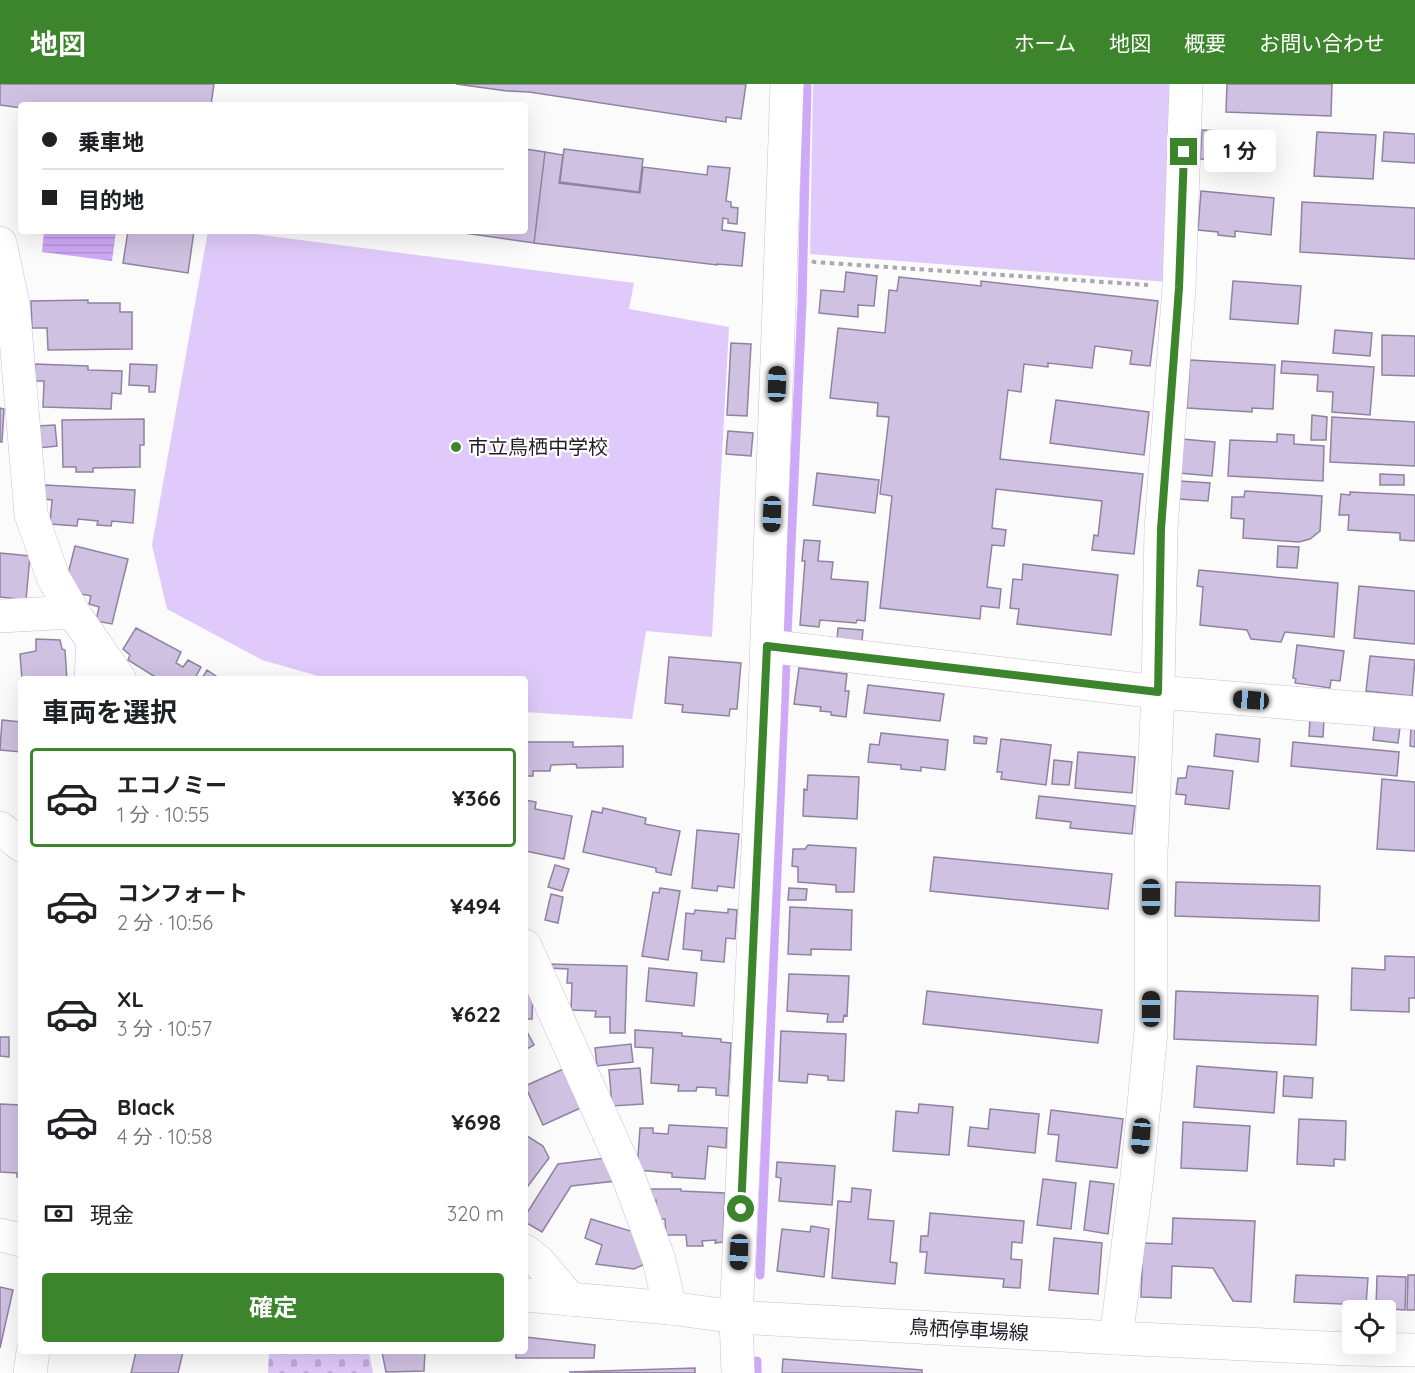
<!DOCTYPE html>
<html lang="ja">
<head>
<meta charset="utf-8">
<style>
  body { margin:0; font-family:Quicksand,"Noto Sans JP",sans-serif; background:#f2f2f2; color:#202124; height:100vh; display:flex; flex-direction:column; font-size:22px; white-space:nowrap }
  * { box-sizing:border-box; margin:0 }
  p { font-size:20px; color:#757577 }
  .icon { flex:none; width:33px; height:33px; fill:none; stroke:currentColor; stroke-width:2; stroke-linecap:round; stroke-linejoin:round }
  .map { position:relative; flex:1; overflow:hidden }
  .panel { position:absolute; left:18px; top:592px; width:510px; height:678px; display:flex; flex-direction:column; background:#fff; border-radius:6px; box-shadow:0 6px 24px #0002 }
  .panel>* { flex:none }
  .top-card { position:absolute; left:18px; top:18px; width:510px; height:132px; border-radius:6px; box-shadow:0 6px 24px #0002; display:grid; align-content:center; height:132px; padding:0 24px; background:#fff }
  .controls { position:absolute; left:1342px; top:1216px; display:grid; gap:12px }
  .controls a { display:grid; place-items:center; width:54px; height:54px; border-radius:6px; background:#fff; box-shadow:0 6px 24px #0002; font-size:30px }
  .end { position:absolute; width:27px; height:27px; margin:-14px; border:8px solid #3d852c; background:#fff; box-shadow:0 0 0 3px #fff }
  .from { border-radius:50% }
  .bubble { position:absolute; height:42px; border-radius:6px; background:#fff; box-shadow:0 6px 24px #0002; font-size:20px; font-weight:700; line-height:42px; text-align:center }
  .car { position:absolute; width:18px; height:36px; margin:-18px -9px; border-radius:8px; box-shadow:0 0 4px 2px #0007; background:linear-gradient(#222 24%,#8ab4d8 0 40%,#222 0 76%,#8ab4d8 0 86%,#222 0) }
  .top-card b { display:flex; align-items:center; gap:21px; height:57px; font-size:22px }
  .top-card b+b { border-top:2px solid #e0e0e0 }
  .top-card i { width:15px; height:15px; background:#202124 }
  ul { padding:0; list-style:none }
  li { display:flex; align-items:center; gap:18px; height:99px; margin:0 12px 9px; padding:0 12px; border:3px solid transparent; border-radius:6px }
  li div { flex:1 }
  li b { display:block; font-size:22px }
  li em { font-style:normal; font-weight:700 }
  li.active { border-color:#3d852c }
  li>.icon { width:54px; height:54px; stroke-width:1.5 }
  h2 { padding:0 24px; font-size:27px; line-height:72px }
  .pay { display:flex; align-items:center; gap:15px; height:66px; padding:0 24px; font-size:22px }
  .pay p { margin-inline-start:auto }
  .action { display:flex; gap:12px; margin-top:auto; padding:12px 24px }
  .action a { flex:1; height:69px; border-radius:6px; background:#3d852c; color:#fff; font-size:24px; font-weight:700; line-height:69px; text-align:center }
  header { display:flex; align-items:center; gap:36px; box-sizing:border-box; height:84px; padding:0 30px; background:#3d852c; color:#fff }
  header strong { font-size:28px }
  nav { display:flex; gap:33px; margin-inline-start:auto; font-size:21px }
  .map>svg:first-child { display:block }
  .cemetery { fill:url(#cemetery-stones) }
  .pitch { fill:#e0cafb }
  .water { fill:url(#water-rules) }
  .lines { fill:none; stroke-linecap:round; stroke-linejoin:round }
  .stream { stroke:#cea9f7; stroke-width:9 }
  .building { fill:#cfc1e1; stroke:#9083a0; stroke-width:1.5 }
  .minor-casing { stroke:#ccbedd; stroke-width:34 }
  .secondary-casing { stroke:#ccbedd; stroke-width:34 }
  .path { stroke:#aaa8ac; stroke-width:4; stroke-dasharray:4.5 4.5; stroke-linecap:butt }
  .minor { stroke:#fff; stroke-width:33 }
  .secondary { stroke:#fff; stroke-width:33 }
  .route { stroke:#3d852c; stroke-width:8 }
  .poi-dot { fill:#3d852c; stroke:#fff; stroke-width:2 }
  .labels { text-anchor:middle; stroke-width:4.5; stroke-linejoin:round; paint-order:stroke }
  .poi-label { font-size:20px; fill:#201b27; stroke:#fff; text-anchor:start }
  .street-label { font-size:20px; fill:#201b27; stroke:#fff }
</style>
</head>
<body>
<header>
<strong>地図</strong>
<nav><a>ホーム</a><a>地図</a><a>概要</a><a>お問い合わせ</a></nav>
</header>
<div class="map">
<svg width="1415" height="1289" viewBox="0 0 1415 1289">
  <defs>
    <pattern id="cemetery-stones" width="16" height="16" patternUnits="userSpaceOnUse" patternTransform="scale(1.5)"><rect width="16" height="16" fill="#e0cafb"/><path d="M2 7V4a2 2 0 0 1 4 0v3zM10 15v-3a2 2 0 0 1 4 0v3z" fill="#c0add7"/></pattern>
    <pattern id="water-rules" width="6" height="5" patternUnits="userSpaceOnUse" patternTransform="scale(1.5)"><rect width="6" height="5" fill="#cea9f7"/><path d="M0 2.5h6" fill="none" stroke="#b191d4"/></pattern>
  </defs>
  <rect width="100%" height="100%" fill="#fbfbfb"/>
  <path class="cemetery" d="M269,1268H369L373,1289H268Z"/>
  <path class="pitch" d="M813,0H1176L1168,198L810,170Z
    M208,147H231L634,199L629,225L729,243L712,553L646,547L632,635L525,628V596L329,595L262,576L167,525L152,461Z"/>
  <path class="water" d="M44,147H116L112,177L42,168Z"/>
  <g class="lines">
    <path class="stream" d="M787,551L802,219L807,0
      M760,1191L786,577
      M757,1277V1289"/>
  </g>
  <path class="building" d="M0,0H214L211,21H21V24L0,21Z
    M456,0H746L741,35L726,33V38L529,8L507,7Z
    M1227,0H1332L1331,32L1226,28Z
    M1202,46L1256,49L1254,78L1200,75Z
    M1317,48L1376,51L1373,95L1314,92Z
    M1384,48L1415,50V79L1382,77Z
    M525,65L545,68L534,159L450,147H525Z
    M564,65L643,75L639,108L560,98Z
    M545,68L563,71L559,99L640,109L643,83L707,91L708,82L730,84L726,117L731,118V123L738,124L737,140L728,139V135L723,134L722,146L745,149L742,182L717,180V181L534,159Z
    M1201,107L1274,114L1271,151L1235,147V153L1218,151V148L1198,146Z
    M1302,118L1415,124V175L1300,168Z
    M128,147H194L188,189L123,179Z
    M846,188L877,192L874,222L858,221V233L819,229L821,206L844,208Z
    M899,193L981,202V197L1158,217L1150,282L1130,280L1132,267L1095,262L1092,284L1048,279V283L1024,280L1021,308L1008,306L1000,375L1143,390L1134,470L1092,466L1094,451L1098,452L1102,417L996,405L992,444L1006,446L1004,462L992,461L987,503L1001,505L999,524L981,522L980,535L880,524L892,412L880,410L889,333L877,332L878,319L830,314L838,244L885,249L889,206L897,207Z
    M1233,197L1301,202L1298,240L1230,235Z
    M88,216V219H120V228H132V265L48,266L47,244H32L31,217Z
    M1335,246L1372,249L1370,272L1333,269Z
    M1382,251L1415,252V292L1382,291Z
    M731,259L751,260L747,332L727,331Z
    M1190,276L1275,281L1273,325L1252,324V328L1187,324Z
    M1282,277L1374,283L1370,331L1332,328L1333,308L1317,307L1318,291L1281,289Z
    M35,280L88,282V286L122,287L121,310L112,309L111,325L43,323L44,297H34Z
    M130,280L157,281L155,308H149V302L129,301Z
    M1056,316L1149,328L1144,371L1050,359Z
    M0,324L4,325L2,358H0Z
    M1312,331L1327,333L1326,356H1311Z
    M1332,333L1415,338V382L1330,378Z
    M144,335V361H140V383L93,384V388H76V383H63L62,336Z
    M55,341L57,362L38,364L37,342Z
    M728,347L753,349L751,372L726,370Z
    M1277,350L1294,351V360L1324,362L1323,397L1228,392L1230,356L1277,358Z
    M1182,355L1215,358L1212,392L1179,389Z
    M817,389L879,396L875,429L813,421Z
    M1380,390L1404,391V401H1380Z
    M1179,397L1210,399L1208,417L1178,415Z
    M45,401L135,406L133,439L112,437L111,442L97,441L98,437L78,435L77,442L50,440L52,416L44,415Z
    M1245,407L1322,412L1320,447L1310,455L1299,458L1243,454L1244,435L1231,434L1232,413H1244Z
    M1350,408L1415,411V457L1400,456V449L1348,446L1349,431H1339L1341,410L1350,411Z
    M804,456L820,457L818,477L833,478L831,495L868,498L865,537L857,536L856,539L820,536L819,543L800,541L805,477H802Z
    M75,462L128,475L112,540L96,537L99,523L89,520L91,512L77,509L68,490Z
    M1278,462L1299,463L1297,484L1277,483Z
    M0,469L30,472L26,516L0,513Z
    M1023,480L1118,491L1111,551L1017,540L1019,525L1010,524L1013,495L1022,496Z
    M1199,486L1338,499L1334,553L1285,548L1281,558L1251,555L1247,546L1200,541L1203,503L1197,502Z
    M1359,502L1415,507V560L1354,554Z
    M136,544L181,568L176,579L183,583L188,576L201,583L194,596H160L128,576L130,571L123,565Z
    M838,544L863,546L862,557L837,555Z
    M36,555L60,556L62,565L65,566L67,596H22L20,570L36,567Z
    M1297,561L1344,567L1340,597L1331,596L1330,604L1295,599L1296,595L1293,594Z
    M1370,572L1415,576L1412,612L1366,607Z
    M669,573L741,579L737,625H730L729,632L682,628L683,621L665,619Z
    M799,584L847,590L845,607H849L846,633L831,631V628L820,627L821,623L794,620Z
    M207,586L222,596H201Z
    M868,601L944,610L940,637L864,629Z
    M1310,634L1324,635L1323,653L1309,652Z
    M2,636L21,638V668L0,666Z
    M1375,639L1400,643L1398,659L1373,656Z
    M1411,644H1415V663L1410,662Z
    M881,649L948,656L945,686L921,683V687L901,685V681L868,678L870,660L879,661Z
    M1216,650L1260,655L1258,678L1214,672Z
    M974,652L987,654L986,660L974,659Z
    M1001,655L1051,661L1046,701L1001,695L1002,688H997Z
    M525,658H573V663L623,662V683L577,684L576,680L551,681L550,687H533V692H525Z
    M1293,658L1399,668L1397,692L1291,682Z
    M1078,668L1135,673L1132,709L1075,704Z
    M1054,676L1072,678L1069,701L1052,700Z
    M1188,682L1233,687L1229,725L1185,720L1186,711L1176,710L1178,694H1186Z
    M808,691L859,693L857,735L803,732L804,705L807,706Z
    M1382,695L1415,698V767L1377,765Z
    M1039,712L1135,722L1132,750L1070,744L1071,738L1036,734Z
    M525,716L536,718L535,725L572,732L564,775L525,767Z
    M603,724L646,734L645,740L680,747L671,791L656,788V784L583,768L592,727L602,729Z
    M697,746L739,750L734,804L718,802L717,807L692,804Z
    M808,761L856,764L854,808H836V801L798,798V783L792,782L793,765H805Z
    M934,773L1112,790L1108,825L930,807Z
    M555,781L569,785L562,807L548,803Z
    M1176,798L1320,802L1319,837L1175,832Z
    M660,804L680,807L668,876L642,872L653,808L659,809Z
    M789,804L807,805L806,816H788Z
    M551,810L563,813L558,839L545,836Z
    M790,823L852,826L851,866L811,865V871L788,870Z
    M728,825L737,826L735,855L726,854L724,878L701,876L702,867L683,865L686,829L694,830L695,826L728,829Z
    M1385,872L1415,873V914H1409V928L1351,926L1352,884L1385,886Z
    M547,880L627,882L625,949H610V933H595L596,927L571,926L572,899H567L568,885L547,884Z
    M649,884L697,889L694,922L646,917Z
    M789,890L849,892L847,932L844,931L843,938H827L828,930L787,927Z
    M525,907L533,908L532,935H525Z
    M927,907L1102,926L1098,959L923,940Z
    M1176,907L1318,912L1316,961L1174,955Z
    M525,944L534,961L525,966Z
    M635,946L682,949V952L721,955V958L731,959L728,1012L716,1011V1004L697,1003L696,1007H678L679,1001L651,999L653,964L635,963Z
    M781,947L846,950L844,997L828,996V992L808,990L807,999L779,997Z
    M0,953H9V973L0,972Z
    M631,960L633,978L597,982L595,964Z
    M570,982L587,1021L543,1041L525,1002Z
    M1197,982L1277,988L1274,1029L1194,1023Z
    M640,984L643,1020L612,1022L609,986Z
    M1284,992L1313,994L1312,1014L1283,1012Z
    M0,1020L21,1021V1094L17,1093V1089L0,1088Z
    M919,1020L953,1023L949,1071L893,1067L896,1027L918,1029Z
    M990,1025L1039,1030L1035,1069L968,1062L970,1043L988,1045Z
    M1051,1026L1123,1035L1117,1084L1056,1077L1059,1051L1048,1050Z
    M1299,1035L1346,1037L1345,1076L1334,1075V1082L1297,1080Z
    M1183,1038L1250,1042L1247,1087L1181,1084Z
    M669,1041L727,1044L726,1064L708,1062L705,1095L672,1093V1089L637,1086L640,1044H653V1049L668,1050Z
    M525,1044L527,1052L543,1062L549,1074L525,1106Z
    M606,1074L616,1097L571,1102L542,1148L525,1138V1132L558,1080Z
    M777,1078L835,1082L832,1121L779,1117L781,1094L776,1093Z
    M1043,1095L1076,1099L1071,1145L1037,1141Z
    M1090,1097L1114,1100L1108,1150L1084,1146Z
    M852,1104L871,1106L868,1135L894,1137L890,1178L897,1179L895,1200L832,1194L838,1117L851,1118Z
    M648,1105H681V1107L725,1109L723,1158L715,1159L716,1156L702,1157L703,1162H687L686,1151H666L665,1135H656V1116H648Z
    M930,1129L1024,1137L1022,1159L1012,1158L1011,1175L1022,1176L1020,1204L1003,1203L1004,1195L925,1189L927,1168H920L921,1152H928Z
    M1173,1134L1255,1137L1251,1218L1233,1217L1213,1184L1172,1182L1171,1214L1141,1213L1143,1159L1172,1160Z
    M591,1135L634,1148L647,1179L634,1185L596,1180L602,1161L585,1154Z
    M811,1142L829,1145L824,1193L777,1187L782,1145L810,1148Z
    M1054,1154L1102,1159L1098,1210L1049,1206Z
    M1296,1191L1368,1194L1366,1221L1294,1218Z
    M1408,1191H1415V1226H1407Z
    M1377,1192L1406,1193L1405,1226L1376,1224Z
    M0,1203L13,1206L0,1264Z
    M525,1253L595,1261L594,1274H516V1268H525Z
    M136,1268H183L178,1289H131Z
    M382,1268H425L424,1287L386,1288Z
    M783,1275L922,1286V1289H782Z
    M695,1284V1289L569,1288Z"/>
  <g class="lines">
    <defs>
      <path id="minor" d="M0,159L13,220L31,430L53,493L73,528L93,557L91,596
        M0,532L73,528
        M93,557L120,596
        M767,562L1158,608L1415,629
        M0,744L21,761
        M525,862L628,1092L659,1176L670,1224
        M525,1167L539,1178L570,1215
        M1116,1254L1137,1093L1151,947V769L1158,608L1161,445L1179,203L1186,0
        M30,1289L33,1268
        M738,1289L736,1233L764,637L787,0"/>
      <path id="secondary" d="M0,1151L21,1156
        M525,1211L670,1224L736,1233L1116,1254L1350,1265L1415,1266"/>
    </defs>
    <use href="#minor" class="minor-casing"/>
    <use href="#secondary" class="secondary-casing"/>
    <path class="path" d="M812,177L814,178L1148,201"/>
    <use href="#minor" class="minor"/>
    <use href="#secondary" class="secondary"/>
  </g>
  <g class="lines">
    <path class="route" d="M741,1125L767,562L1158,608L1161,445L1179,204L1184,68"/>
  </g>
  <circle class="poi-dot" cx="456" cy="363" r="6"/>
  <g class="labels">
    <g class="poi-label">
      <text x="468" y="370">市立鳥栖中学校</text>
    </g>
    <g class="street-label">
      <text transform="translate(969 1246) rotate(3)" y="7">鳥栖停車場線</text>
    </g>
  </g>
</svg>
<div class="controls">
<a><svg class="icon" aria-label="locate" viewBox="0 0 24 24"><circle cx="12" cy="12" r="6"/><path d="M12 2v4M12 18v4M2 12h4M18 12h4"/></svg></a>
</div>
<i class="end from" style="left:741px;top:1125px"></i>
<i class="end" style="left:1184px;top:68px"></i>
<div class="bubble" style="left:1204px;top:46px;width:72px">1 分</div>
<i class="car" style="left:777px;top:300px;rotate:2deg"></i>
<i class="car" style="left:772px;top:430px;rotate:182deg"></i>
<i class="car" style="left:1251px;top:616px;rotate:274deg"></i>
<i class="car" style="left:1151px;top:813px;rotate:180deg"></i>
<i class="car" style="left:1151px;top:925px;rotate:0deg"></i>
<i class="car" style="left:1141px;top:1052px;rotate:185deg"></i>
<i class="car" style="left:739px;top:1168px;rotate:182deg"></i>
<div class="top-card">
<b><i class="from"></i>乗車地</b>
<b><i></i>目的地</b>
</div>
<section class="panel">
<h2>車両を選択</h2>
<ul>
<li class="active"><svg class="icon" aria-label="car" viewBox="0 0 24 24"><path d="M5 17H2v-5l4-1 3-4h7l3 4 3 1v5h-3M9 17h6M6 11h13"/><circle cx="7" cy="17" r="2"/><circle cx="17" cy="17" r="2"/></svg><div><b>エコノミー</b><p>1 分 · 10:55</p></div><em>¥366</em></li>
<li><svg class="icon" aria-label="car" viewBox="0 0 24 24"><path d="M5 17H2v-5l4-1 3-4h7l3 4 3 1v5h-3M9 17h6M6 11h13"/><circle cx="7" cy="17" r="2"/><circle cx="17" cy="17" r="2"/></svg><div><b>コンフォート</b><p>2 分 · 10:56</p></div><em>¥494</em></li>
<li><svg class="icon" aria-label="car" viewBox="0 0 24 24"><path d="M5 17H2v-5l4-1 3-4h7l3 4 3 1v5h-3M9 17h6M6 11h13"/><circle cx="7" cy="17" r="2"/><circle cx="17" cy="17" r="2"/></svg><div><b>XL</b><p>3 分 · 10:57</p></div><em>¥622</em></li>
<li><svg class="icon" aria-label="car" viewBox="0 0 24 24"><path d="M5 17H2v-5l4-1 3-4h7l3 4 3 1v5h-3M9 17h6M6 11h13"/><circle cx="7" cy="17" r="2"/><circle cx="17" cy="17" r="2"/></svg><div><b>Black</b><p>4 分 · 10:58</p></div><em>¥698</em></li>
</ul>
<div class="pay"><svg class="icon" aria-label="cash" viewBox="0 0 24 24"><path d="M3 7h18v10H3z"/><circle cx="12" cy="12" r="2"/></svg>現金<p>320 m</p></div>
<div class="action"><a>確定</a></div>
</section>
</div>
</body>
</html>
